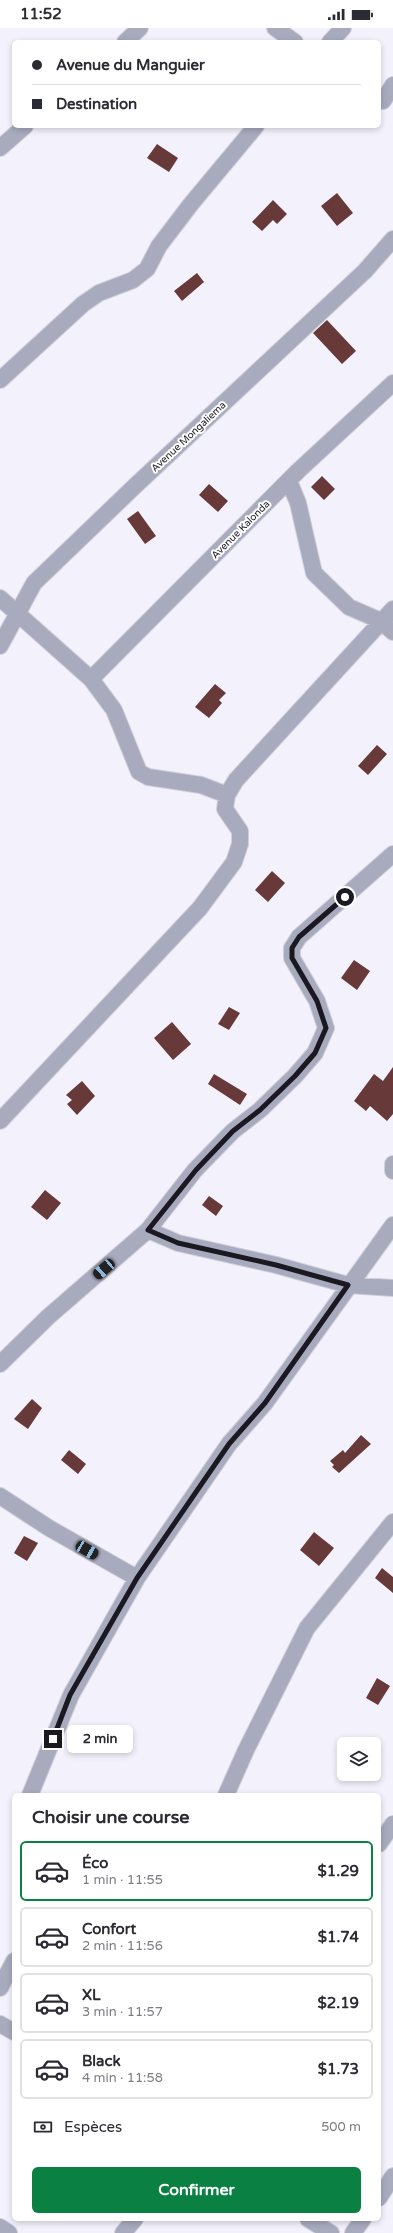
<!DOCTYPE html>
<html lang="fr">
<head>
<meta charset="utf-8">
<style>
  body { margin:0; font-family:"Varela Round",sans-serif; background:#f7f7f7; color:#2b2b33; height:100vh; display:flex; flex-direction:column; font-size:15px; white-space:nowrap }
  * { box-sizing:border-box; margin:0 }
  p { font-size:13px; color:#7c7c81 }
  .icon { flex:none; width:22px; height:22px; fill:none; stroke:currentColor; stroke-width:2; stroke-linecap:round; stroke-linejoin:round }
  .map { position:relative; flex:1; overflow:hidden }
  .sheet { position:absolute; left:12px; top:1765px; width:369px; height:428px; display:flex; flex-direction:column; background:#fff; border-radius:6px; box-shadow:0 2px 6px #0003 }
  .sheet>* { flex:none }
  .guide { position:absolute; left:12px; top:12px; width:369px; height:88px; border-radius:6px; box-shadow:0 2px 6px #0003; display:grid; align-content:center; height:88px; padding:0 20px; background:#fff }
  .fabs { position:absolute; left:337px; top:1709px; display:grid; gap:8px }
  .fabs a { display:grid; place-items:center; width:44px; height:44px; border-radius:6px; background:#fff; box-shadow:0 2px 6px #0003; font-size:20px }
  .end { position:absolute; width:18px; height:18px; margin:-9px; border:5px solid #1a1921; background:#fff; box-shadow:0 0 0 2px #fff }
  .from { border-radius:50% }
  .bubble { position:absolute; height:28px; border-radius:6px; background:#fff; box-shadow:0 2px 6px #0003; font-size:13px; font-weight:700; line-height:28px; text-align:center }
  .car { position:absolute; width:12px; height:24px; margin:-12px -6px; border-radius:5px; box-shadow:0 0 3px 1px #0007; background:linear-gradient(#222 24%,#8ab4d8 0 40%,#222 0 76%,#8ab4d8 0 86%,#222 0) }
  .guide b { display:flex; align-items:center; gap:14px; height:38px; font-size:15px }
  .guide b+b { border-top:1px solid #e1e1e2 }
  .guide i { width:10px; height:10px; background:#2b2b33 }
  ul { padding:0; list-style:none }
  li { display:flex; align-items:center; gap:12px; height:60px; margin:0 8px 6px; padding:0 12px; border:2px solid #e1e1e2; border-radius:6px }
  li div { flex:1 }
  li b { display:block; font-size:15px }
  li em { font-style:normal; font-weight:700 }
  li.on { border-color:#0b8043 }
  li>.icon { width:36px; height:36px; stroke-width:1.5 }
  h2 { padding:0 20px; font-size:18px; line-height:48px }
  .pay { display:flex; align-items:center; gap:10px; height:44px; padding:0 20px; font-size:15px }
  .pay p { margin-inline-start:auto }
  .button { display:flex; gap:8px; margin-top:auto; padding:8px 20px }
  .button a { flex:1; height:46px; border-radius:6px; background:#0b8043; color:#fff; font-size:16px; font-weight:700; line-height:46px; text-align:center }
  .status { display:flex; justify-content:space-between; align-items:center; height:28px; padding:0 20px; background:#fff; direction:ltr }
  .status svg { height:11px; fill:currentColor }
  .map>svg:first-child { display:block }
  .building { fill:#673a39 }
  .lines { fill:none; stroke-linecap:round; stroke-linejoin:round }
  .minor-casing { stroke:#d0cfd9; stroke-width:18 }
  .minor { stroke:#a8aabe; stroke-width:16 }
  .route { stroke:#1a1921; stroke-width:5 }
  .labels { text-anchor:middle; stroke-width:4; stroke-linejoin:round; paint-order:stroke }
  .street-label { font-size:10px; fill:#1a1921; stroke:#fff }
</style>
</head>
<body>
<div class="status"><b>11:52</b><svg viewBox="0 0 49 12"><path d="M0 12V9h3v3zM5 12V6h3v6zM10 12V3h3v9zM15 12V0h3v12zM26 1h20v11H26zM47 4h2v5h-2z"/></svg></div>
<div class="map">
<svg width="393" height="2205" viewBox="0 0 393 2205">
  <rect width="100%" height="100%" fill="#f3f2fc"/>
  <path class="building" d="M157,116L178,130L169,144L147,130Z
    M337,165L353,185L337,198L321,178Z
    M273,172L287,186L277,196L273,192L262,203L252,194Z
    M197,245L204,254L182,273L174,263Z
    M327,292L356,323L342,336L313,305Z
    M322,448L335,461L324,472L311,459Z
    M209,456L228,473L218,484L199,467Z
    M138,483L156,508L145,516L127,491Z
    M215,656L226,665L219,672L222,675L209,690L195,679Z
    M377,717L387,726L368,747L358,738Z
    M272,843L285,855L268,874L255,862Z
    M354,932L370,943L357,962L341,950Z
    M229,979L240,985L229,1002L218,996Z
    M172,994L191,1016L173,1032L154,1010Z
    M393,1039V1086L387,1093L370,1078L366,1083L354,1073L374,1046L383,1053Z
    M214,1046L247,1066L240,1077L208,1056Z
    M82,1053L95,1068L77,1087L67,1076L72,1072L66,1067Z
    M45,1162L61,1175L47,1192L31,1179Z
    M209,1168L223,1178L216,1188L202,1177Z
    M32,1371L42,1380L28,1401L14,1391Z
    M361,1407L371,1416L339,1445L332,1439L334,1437L330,1433L343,1422L345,1425Z
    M69,1422L86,1436L78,1446L61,1432Z
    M314,1504L334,1520L319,1538L300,1522Z
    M24,1508L38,1515L27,1533L14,1525Z
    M382,1540L393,1549V1565L375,1550Z
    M377,1650L390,1658L378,1677L366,1670Z"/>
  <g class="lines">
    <defs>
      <path id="minor" d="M275,0L295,14
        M125,14L140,0
        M330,14L343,0
        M383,73L393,57
        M0,120L25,98
        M0,352L83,276L99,265L133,252L147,241L159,218L191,176L256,98
        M289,453L298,475L314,545L349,579L381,593L393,604
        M0,570L91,651L114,682L139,744L148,749L201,757L227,767
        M0,618L34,555L136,457L365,243L393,211
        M91,651L298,443L393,355
        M0,1093L200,880L234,834L240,816V803L225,781L227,767L236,752L393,581
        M393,1136V1143
        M148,1202L178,1215L276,1237L348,1257L393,1260
        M0,1336L48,1289L148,1202L195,1142L233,1103L260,1082L295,1048L315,1025L326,1000L317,973L292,930V920L299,909L393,826
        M0,1468L49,1500L137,1550
        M30,1767L71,1667L137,1550L229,1416L265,1375L393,1197
        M226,1767L246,1722L307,1600L393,1494
        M379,1816L393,1796
        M0,1960L14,1933
        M0,1996L14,2004
        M379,2170L393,2148
        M308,2191L331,2205
        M0,2199L9,2205
        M123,2205L135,2191
        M353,2205L363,2191"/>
    </defs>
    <use href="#minor" class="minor-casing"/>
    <use href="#minor" class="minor"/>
  </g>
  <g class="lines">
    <path class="route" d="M53,1711L70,1667L137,1550L229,1416L265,1375L348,1257L276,1237L178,1215L148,1202L196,1142L214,1123L233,1103L260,1082L295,1048L315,1025L326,1000L317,973L292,930V920L299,909L345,869"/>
  </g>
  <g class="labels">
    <g class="street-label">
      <text transform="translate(188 408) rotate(-43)" y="4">Avenue Mongaliema</text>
      <text transform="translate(240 501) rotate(-45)" y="4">Avenue Kalonda</text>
    </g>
  </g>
</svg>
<div class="fabs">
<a><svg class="icon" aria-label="layers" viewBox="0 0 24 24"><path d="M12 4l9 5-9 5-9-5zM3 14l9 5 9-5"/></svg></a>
</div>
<i class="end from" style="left:345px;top:869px"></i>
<i class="end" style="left:53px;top:1711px"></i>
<div class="bubble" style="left:67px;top:1697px;width:66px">2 min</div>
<i class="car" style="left:104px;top:1241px;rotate:229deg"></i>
<i class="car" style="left:87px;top:1522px;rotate:120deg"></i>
<div class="guide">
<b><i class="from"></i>Avenue du Manguier</b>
<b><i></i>Destination</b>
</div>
<section class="sheet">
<h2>Choisir une course</h2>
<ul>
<li class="on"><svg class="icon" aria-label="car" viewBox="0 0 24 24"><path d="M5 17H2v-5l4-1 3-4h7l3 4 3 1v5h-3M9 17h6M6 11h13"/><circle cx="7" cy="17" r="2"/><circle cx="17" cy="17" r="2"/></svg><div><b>Éco</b><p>1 min · 11:55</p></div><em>$1.29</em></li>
<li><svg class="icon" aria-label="car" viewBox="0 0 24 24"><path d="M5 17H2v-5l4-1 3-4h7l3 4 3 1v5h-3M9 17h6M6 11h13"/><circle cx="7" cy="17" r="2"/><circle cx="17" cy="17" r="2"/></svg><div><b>Confort</b><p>2 min · 11:56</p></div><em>$1.74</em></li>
<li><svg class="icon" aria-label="car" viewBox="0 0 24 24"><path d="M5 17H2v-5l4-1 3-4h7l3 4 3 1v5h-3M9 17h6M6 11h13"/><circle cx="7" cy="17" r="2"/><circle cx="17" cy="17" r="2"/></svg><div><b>XL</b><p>3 min · 11:57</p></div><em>$2.19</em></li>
<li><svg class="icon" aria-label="car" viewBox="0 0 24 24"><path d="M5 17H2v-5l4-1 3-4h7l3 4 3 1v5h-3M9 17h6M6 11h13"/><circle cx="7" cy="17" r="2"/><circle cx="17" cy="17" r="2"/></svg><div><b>Black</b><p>4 min · 11:58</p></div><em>$1.73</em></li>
</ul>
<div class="pay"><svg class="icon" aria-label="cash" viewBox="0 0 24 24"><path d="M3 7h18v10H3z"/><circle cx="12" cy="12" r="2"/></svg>Espèces<p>500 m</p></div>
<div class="button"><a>Confirmer</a></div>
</section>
</div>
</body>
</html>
